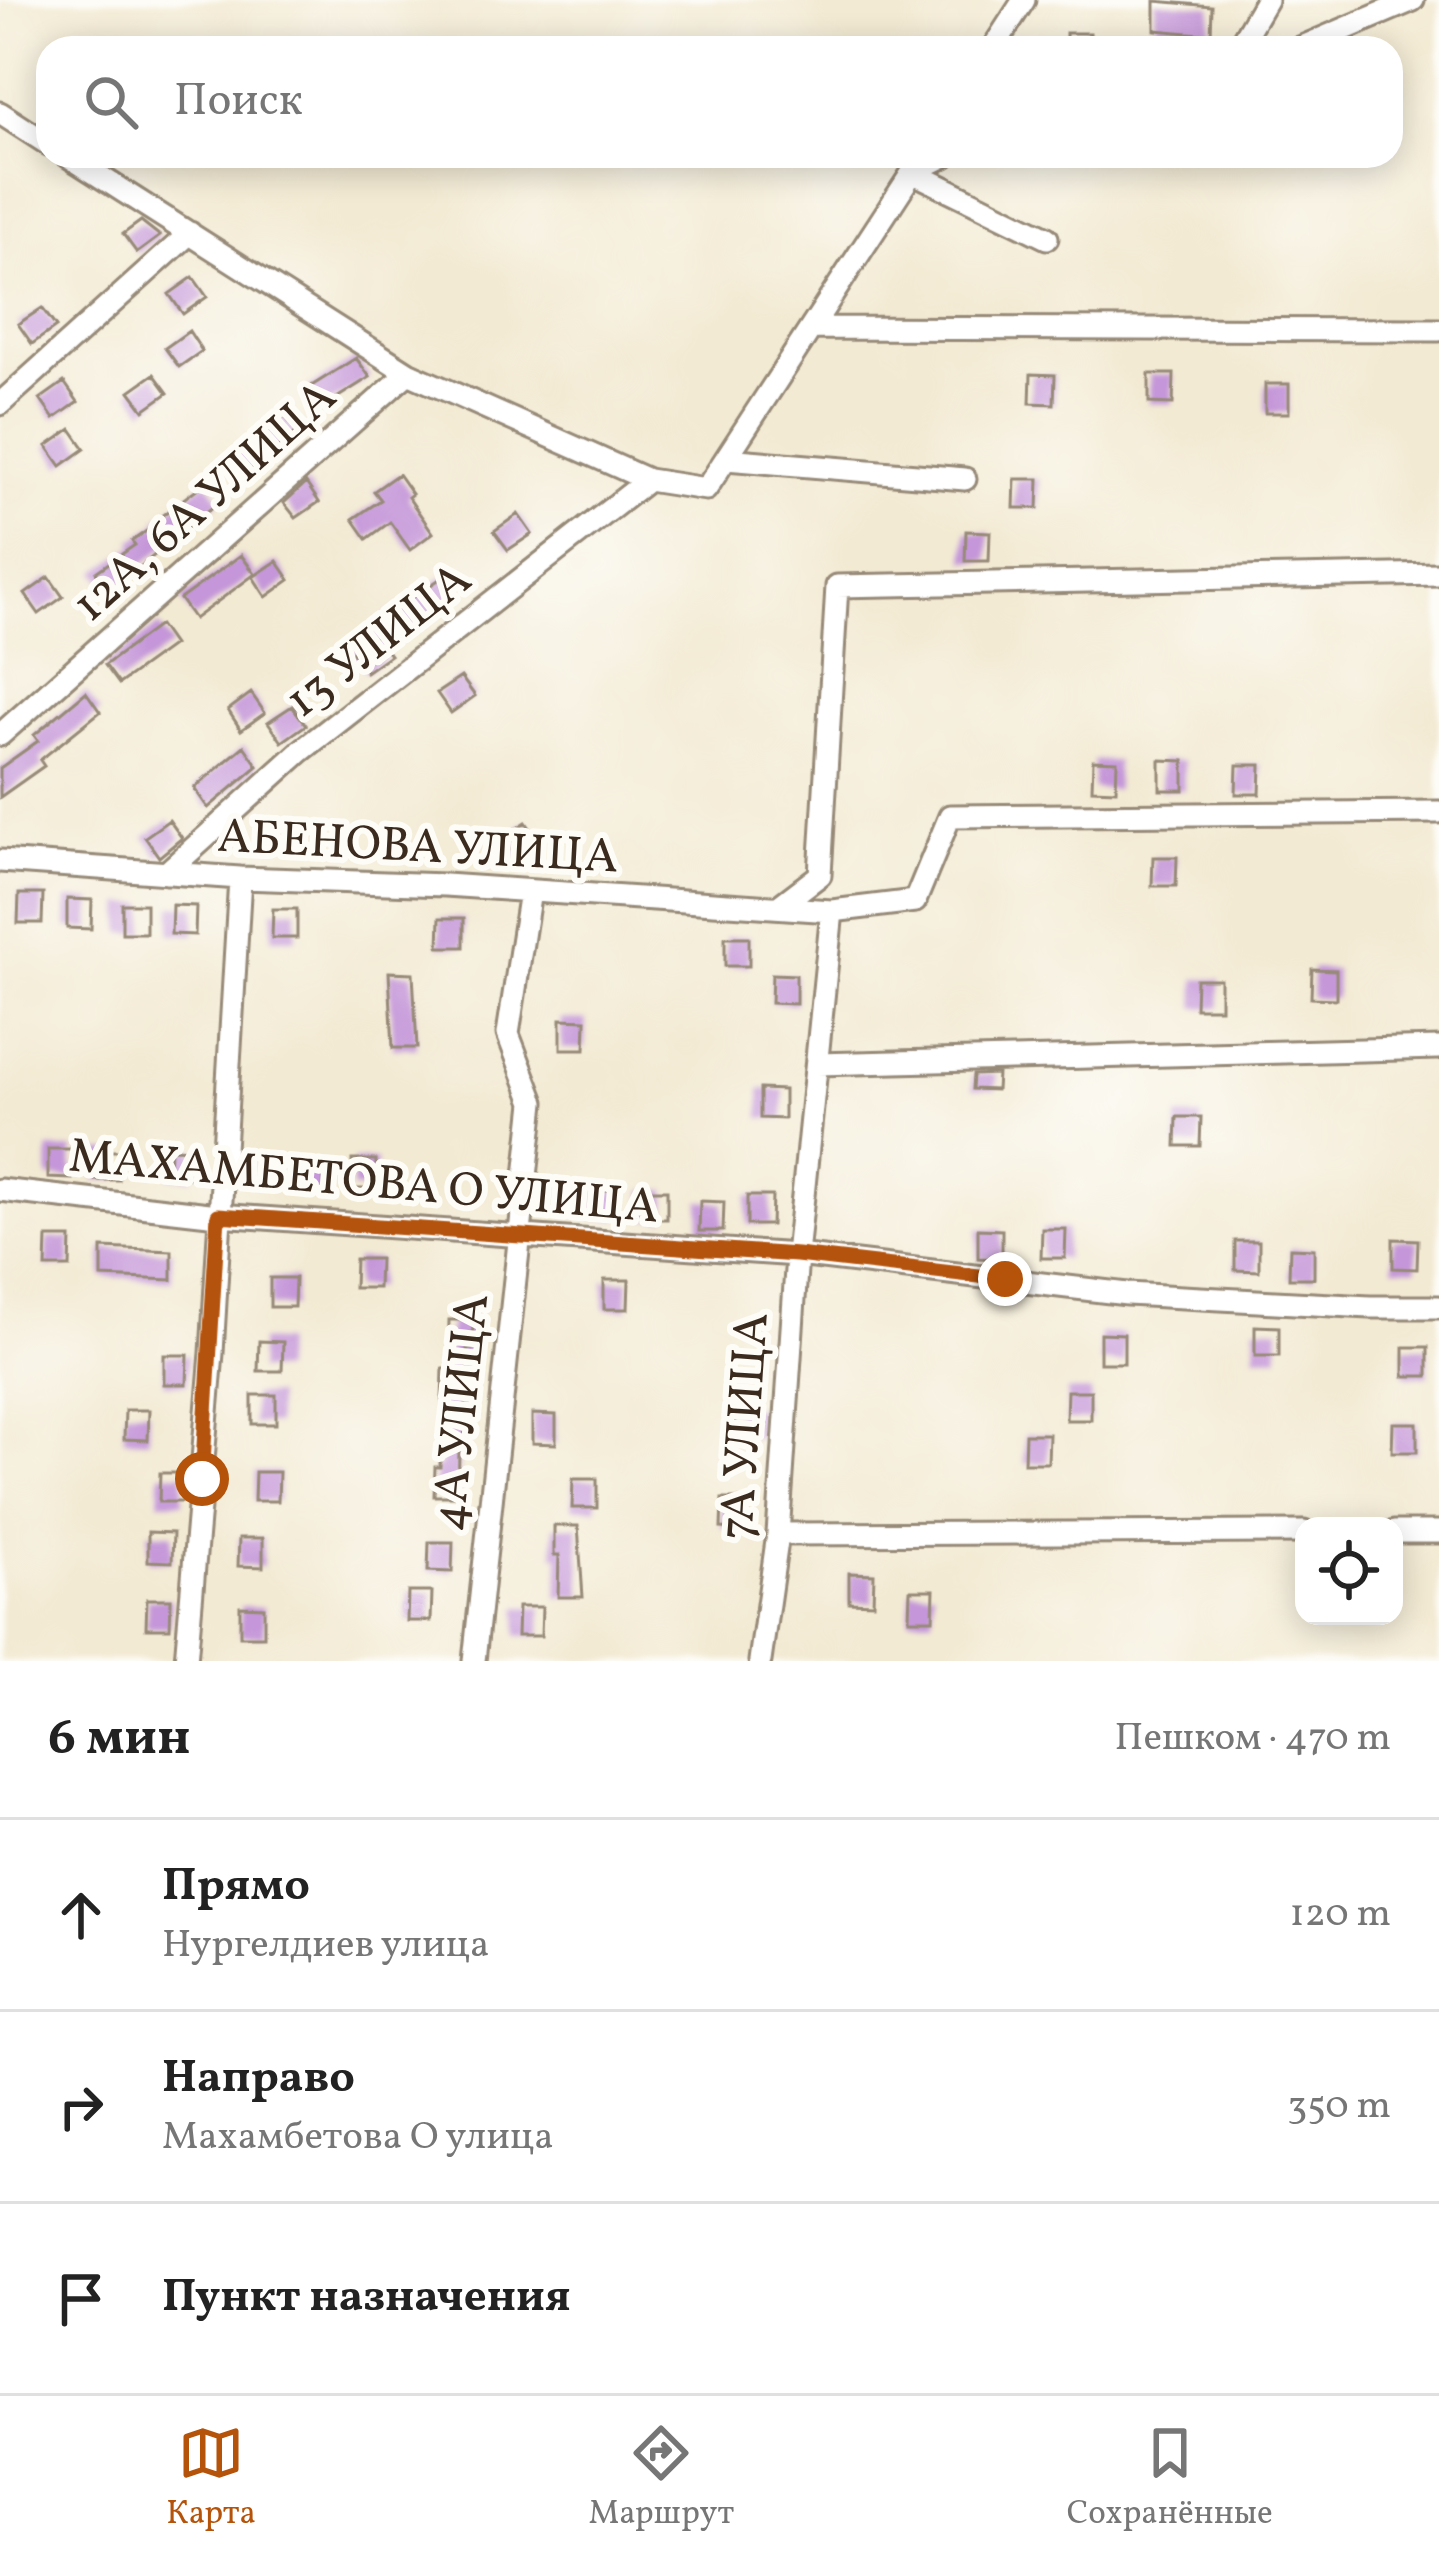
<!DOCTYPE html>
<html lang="ru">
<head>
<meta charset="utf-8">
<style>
	:root { --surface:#fff; --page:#f2f2f2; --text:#222; --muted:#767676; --line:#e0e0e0; --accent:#b45309 }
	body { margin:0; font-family:Vollkorn,serif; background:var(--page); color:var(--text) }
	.controls { position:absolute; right:36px; bottom:36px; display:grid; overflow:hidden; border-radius:24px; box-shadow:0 6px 30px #0003 }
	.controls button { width:108px; height:108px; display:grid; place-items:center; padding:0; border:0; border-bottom:3px solid var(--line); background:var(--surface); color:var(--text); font:60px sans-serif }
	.stop { position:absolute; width:36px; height:36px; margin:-27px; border:9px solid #b45309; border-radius:50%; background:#fff }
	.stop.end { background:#b45309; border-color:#fff; box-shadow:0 3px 12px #0008 }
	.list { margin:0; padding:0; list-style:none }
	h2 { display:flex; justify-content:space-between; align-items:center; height:156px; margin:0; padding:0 48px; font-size:51px }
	h2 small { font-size:39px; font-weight:400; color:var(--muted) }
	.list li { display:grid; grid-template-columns:78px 1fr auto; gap:36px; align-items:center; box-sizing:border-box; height:192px; padding:0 48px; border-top:3px solid var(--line) }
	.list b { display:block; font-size:45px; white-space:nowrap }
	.list p { margin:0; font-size:39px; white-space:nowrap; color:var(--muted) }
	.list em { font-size:39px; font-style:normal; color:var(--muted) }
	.icon { flex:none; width:66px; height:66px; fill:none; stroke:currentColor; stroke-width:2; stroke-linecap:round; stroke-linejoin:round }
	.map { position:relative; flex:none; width:1439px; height:1661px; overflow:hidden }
	.search { position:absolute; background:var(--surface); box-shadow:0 6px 30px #0003; left:36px; right:36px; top:36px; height:132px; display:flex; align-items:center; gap:30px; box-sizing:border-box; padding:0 42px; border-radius:36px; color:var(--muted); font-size:45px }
	.sheet { height:732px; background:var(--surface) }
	nav { display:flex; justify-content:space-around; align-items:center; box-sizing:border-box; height:168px; border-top:3px solid var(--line); background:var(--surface); font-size:33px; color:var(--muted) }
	nav a { display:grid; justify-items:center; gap:6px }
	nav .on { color:var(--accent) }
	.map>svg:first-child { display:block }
	.building { fill:#c596d9 }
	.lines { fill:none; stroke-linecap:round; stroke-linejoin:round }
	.minor-casing { stroke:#978a78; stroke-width:27 }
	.minor { stroke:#fff; stroke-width:21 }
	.route { stroke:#b45309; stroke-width:15 }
	.labels { text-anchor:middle; stroke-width:12; stroke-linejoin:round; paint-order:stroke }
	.street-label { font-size:48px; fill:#3b2a1e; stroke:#fdfcf7 }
</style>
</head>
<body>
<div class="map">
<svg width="1439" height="1661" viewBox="0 0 1439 1661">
	<rect width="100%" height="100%" fill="#fdfcf7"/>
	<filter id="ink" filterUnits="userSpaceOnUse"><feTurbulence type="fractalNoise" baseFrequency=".00833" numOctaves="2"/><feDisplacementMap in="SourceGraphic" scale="24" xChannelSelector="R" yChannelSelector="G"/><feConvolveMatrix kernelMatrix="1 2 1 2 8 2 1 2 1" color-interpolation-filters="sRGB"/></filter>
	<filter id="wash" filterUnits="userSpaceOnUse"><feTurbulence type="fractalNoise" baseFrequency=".004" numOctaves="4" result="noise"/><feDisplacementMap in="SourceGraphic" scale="48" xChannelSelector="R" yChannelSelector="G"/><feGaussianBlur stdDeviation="2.7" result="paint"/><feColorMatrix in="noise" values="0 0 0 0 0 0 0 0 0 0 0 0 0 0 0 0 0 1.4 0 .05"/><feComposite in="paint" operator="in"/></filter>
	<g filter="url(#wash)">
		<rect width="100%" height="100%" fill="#f3ead3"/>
		<g id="blocks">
			<path class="building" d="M1155 1 1212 6 1211 35 1155 30Z
				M1066 33H1090V48H1066Z
				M141 221 160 236 137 253 123 234Z
				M193 277 207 297 183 314 169 294Z
				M42 308 56 327 32 344 18 324Z
				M189 331 202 351 179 367 165 348Z
				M356 358 370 377 316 411 302 392Z
				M154 374 168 393 144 410 130 391Z
				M1031 374 1055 375 1054 404 1030 403Z
				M1149 374H1174L1173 404 1149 403Z
				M64 382 78 402 54 419 40 399Z
				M1265 384H1289V413H1265Z
				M283 413 297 432 244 476 230 456Z
				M71 429 85 449 61 466 47 446Z
				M398 474 412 494 408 497 433 533 410 550 390 522 367 539 353 519 381 500 374 491Z
				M1015 479H1039L1038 508H1014Z
				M207 481 221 500 110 592 96 572 135 545 132 541 158 523 156 520Z
				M306 483 319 502 296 518 284 503Z
				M518 514 532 534 508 550 494 531Z
				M966 531 990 532 989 561H965Z
				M241 555 255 574 194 619 180 599Z
				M277 561 290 580 266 597 253 577Z
				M444 576 457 596 384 647 390 655 366 672 352 652 390 626 384 617Z
				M49 577 63 597 39 614 25 594Z
				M159 625 173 645 119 684 105 665Z
				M461 677 475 696 451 713 437 693Z
				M86 692 100 712 40 760 44 766 0 797V768L38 741 34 735Z
				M251 693 265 713 241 730 228 710Z
				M292 706 306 725 282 742 268 722Z
				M244 746 258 766 208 808 194 788Z
				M1093 760 1117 761 1116 790 1092 789Z
				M1160 760 1184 761V790H1160Z
				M1237 765H1261L1260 794H1236Z
				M169 820 182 838 159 857 145 837Z
				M526 822 539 841 516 858 502 838Z
				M1153 857H1177L1176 886H1152Z
				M19 894H43L42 923H18Z
				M67 899 92 900 91 929 67 928Z
				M122 904H146V933H122Z
				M172 905 196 906 195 935 171 934Z
				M273 909H297V938H272Z
				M440 918H464V947H439Z
				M725 937H749V966H725Z
				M1312 969 1336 970V999L1311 998Z
				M389 972 413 973 417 1048H393Z
				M772 974 796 975V1004L771 1003Z
				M1196 979H1220V1008H1195Z
				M561 1019 586 1020 585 1049H561Z
				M997 1074 996 1090 972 1089 973 1075Z
				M760 1089 784 1090V1119L760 1118Z
				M1177 1117H1201L1200 1146H1176Z
				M170 1148 194 1149 193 1178 169 1177Z
				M48 1149H73L72 1179 48 1178Z
				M95 1151H120L119 1180H95Z
				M352 1160H376V1189H352Z
				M300 1164 324 1165V1194L300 1193Z
				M595 1190H619L618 1219H594Z
				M643 1190H667V1219H643Z
				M747 1196H772L771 1225H747Z
				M700 1201 724 1202 723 1231H699Z
				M978 1229 1002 1230V1259L978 1258Z
				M1042 1229H1066L1065 1258H1041Z
				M47 1238H71L70 1267H46Z
				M1393 1239 1418 1240 1417 1269 1393 1268Z
				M1235 1241H1259V1271L1235 1270Z
				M102 1248 172 1251V1280L102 1277Z
				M1290 1248 1314 1249V1278H1289Z
				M355 1259H379L378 1288H354Z
				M270 1278H295L294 1307H270Z
				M604 1280H629L628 1309H604Z
				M449 1320H473L472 1349H467L464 1450H459L458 1496H434L435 1467H440L443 1369H448Z
				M1255 1326 1279 1327V1356H1255Z
				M1100 1333 1124 1334V1363H1100Z
				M259 1341 283 1342 282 1371H258Z
				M1404 1347H1428V1376H1404Z
				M164 1355H188L187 1384H164Z
				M1067 1391H1091V1420H1066Z
				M252 1395H276V1424H252Z
				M735 1407 759 1408V1437H735Z
				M125 1410H149L148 1440 124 1439Z
				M532 1414 556 1415V1444L532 1443Z
				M1393 1423H1417V1452H1392Z
				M1025 1434H1049L1048 1463H1024Z
				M255 1472H279L278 1501H254Z
				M160 1473H184L183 1502H159Z
				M573 1479H597V1508H572Z
				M722 1499H746V1529L721 1528Z
				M554 1526H578L583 1597H558L559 1555H554Z
				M148 1532 173 1533 172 1562 148 1561Z
				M239 1538H263V1567L238 1566Z
				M429 1542H453L452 1572 428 1571Z
				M849 1573 874 1574 873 1603 849 1602Z
				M910 1590H934L933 1619H909Z
				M408 1592H432L431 1621H407Z
				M147 1599H171L170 1628H146Z
				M240 1606 264 1607V1636H240Z
				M518 1607H542L541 1636H517Z"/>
		</g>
	</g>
	<g filter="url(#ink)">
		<use href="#blocks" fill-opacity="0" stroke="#978a78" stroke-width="3"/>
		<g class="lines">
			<g class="minor-casing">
				<path id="minor" d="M993 48 1024 0
					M1238 48 1266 0
					M1300 48 1413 0
					M0 113 48 144
					M68 156 408 373 648 480 706 489 923 156
					M945 156 912 172 1047 238
					M811 328 1439 330
					M0 404 190 233
					M726 459 965 479
					M0 735 408 373
					M0 861 240 878 445 885 832 911 915 901 950 816 1439 812
					M166 873 301 751 648 480
					M778 907 820 875 837 586 1439 574
					M817 1064 1439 1048
					M0 1190 218 1215 797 1255 1127 1294 1370 1307H1439
					M1394 1532H1439
					M778 1534 1304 1532
					M186 1661 212 1353 240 878
					M474 1661 534 1102 508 1034 530 891
					M760 1661 778 1534 797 1255 832 911"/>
			</g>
			<use href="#minor" class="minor"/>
		</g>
	</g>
	<g class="lines" filter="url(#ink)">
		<path class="route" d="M202 1479 218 1215 797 1255 1005 1279"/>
	</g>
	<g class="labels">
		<g class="street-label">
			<text transform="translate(203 499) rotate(-42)" y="17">12А, 6А УЛИЦА</text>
			<text transform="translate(377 638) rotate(-38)" y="17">13 УЛИЦА</text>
			<text transform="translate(418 844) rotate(3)" y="17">АБЕНОВА УЛИЦА</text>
			<text transform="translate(364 1179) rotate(5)" y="17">МАХАМБЕТОВА О УЛИЦА</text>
			<text transform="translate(458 1412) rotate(-84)" y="17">4А УЛИЦА</text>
			<text transform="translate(742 1426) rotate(-86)" y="17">7А УЛИЦА</text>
		</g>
	</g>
</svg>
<div class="controls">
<button><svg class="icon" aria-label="locate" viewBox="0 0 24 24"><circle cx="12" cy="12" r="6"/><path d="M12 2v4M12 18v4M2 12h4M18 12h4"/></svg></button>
</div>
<div class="stop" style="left:202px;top:1479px"></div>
<div class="stop end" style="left:1005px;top:1279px"></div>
<div class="search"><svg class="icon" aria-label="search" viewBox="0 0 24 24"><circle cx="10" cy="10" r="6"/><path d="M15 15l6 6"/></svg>Поиск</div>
</div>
<section class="sheet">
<h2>6 мин<small>Пешком · 470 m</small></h2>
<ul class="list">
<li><svg class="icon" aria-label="ahead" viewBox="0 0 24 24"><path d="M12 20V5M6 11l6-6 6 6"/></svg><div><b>Прямо</b><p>Нургелдиев улица</p></div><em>120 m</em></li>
<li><svg class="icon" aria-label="right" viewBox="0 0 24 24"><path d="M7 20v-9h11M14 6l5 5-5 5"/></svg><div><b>Направо</b><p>Махамбетова О улица</p></div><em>350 m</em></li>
<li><svg class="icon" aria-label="arrive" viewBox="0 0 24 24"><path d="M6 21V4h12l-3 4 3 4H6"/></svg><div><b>Пункт назначения</b></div></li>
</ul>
</section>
<nav>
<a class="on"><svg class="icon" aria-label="map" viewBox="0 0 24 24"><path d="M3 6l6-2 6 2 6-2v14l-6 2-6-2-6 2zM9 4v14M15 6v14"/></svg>Карта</a>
<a><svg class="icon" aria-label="directions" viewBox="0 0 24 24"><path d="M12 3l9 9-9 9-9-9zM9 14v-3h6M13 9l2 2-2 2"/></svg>Маршрут</a>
<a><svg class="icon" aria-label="saved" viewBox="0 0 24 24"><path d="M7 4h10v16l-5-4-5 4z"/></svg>Сохранённые</a>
</nav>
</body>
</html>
